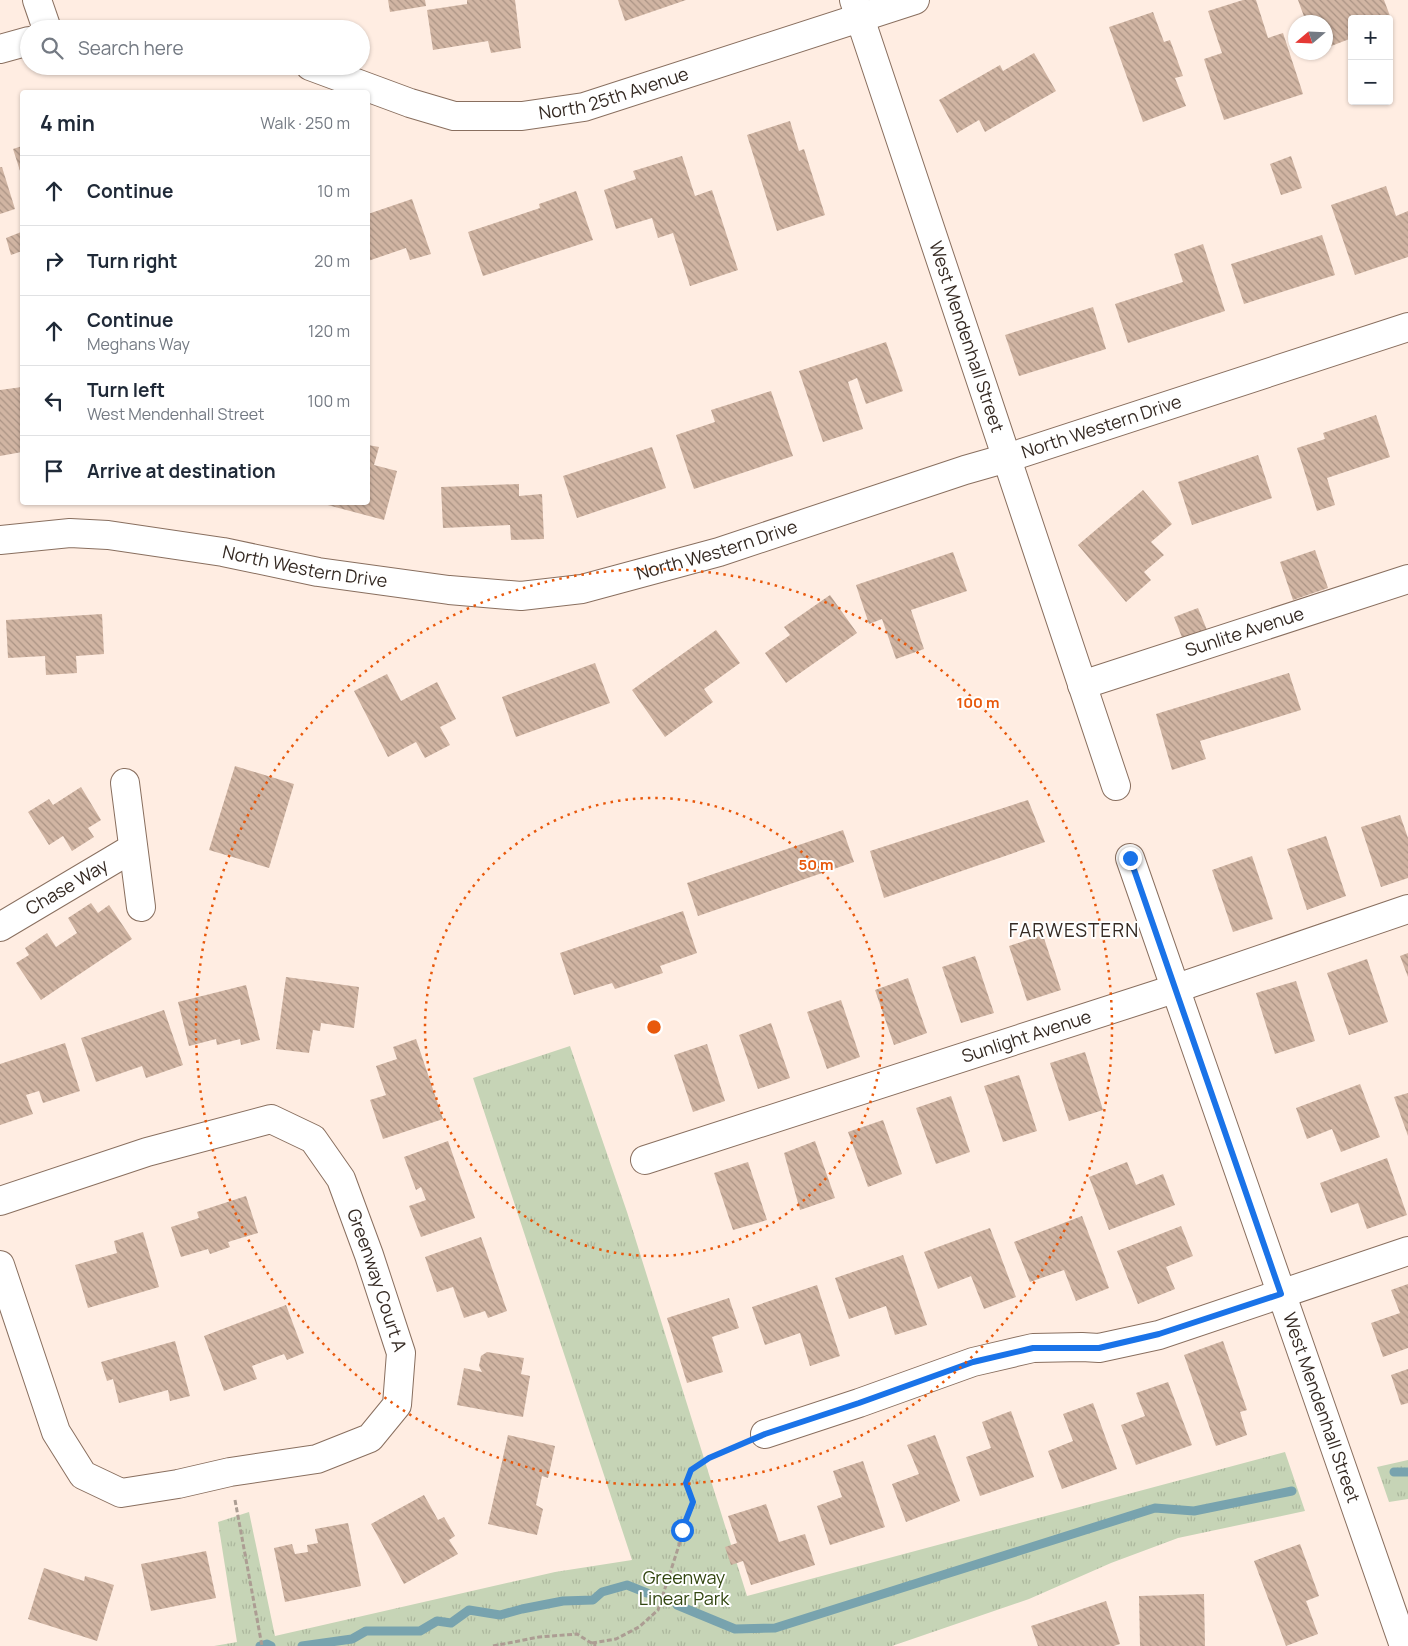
<!DOCTYPE html>
<html lang="en">
<head>
<meta charset="utf-8">
<style>
	:root { --surface:#fff; --page:#f2f2f3; --text:#1f2937; --muted:#747a83; --line:#e0e1e3 }
	body { margin:0; font-family:Manrope,sans-serif; background:var(--page); color:var(--text) }
	.controls { position:absolute; right:15px; top:15px; display:grid; overflow:hidden; border-radius:5px; box-shadow:0 1px 4px #0004 }
	.controls button { width:45px; height:45px; display:grid; place-items:center; padding:0; border:0; border-bottom:1px solid var(--line); background:var(--surface); color:var(--text); font:25px sans-serif }
	.compass { position:absolute; left:1288px; top:15px; width:45px; height:45px; border-radius:50%; background:var(--surface); box-shadow:0 1px 4px #0004; rotate:251deg }
	.stop { position:absolute; width:15px; height:15px; margin:-11px; border:4px solid #1a73e8; border-radius:50%; background:#fff }
	.stop.end { background:#1a73e8; border-color:#fff; box-shadow:0 1px 5px #0008 }
	.list { margin:0; padding:0; list-style:none }
	h2 { display:flex; justify-content:space-between; align-items:center; height:65px; margin:0; padding:0 20px; font-size:21px }
	h2 small { font-size:16px; font-weight:400; color:var(--muted) }
	.list li { display:grid; grid-template-columns:32px 1fr auto; gap:15px; align-items:center; box-sizing:border-box; height:70px; padding:0 20px; border-top:1px solid var(--line) }
	.list b { display:block; font-size:19px; white-space:nowrap }
	.list p { margin:0; font-size:16px; white-space:nowrap; color:var(--muted) }
	.list em { font-size:16px; font-style:normal; color:var(--muted) }
	.icon { flex:none; width:28px; height:28px; fill:none; stroke:currentColor; stroke-width:2; stroke-linecap:round; stroke-linejoin:round }
	.map { position:relative; flex:none; width:1408px; height:1646px; overflow:hidden }
	.search { position:absolute; background:var(--surface); box-shadow:0 1px 4px #0004; left:20px; top:20px; width:350px; height:55px; display:flex; align-items:center; gap:12px; box-sizing:border-box; padding:0 18px; border-radius:28px; color:var(--muted); font-size:19px }
	.panel { position:absolute; background:var(--surface); box-shadow:0 1px 4px #0004; left:20px; top:90px; width:350px; height:415px; border-radius:5px }
	.map>svg:first-child { display:block }
	.grass { fill:url(#grass-tufts) }
	.lines { fill:none; stroke-linecap:round; stroke-linejoin:round }
	.stream { stroke:#78a3ae; stroke-width:9 }
	.building { fill:url(#building-back-hatch) }
	.minor-casing { stroke:#896f5f; stroke-width:30 }
	.path { stroke:#ac9d93; stroke-width:3; stroke-dasharray:5 2.5; stroke-linecap:butt }
	.minor { stroke:#fff; stroke-width:28 }
	.route { stroke:#1a73e8; stroke-width:6 }
	.ring { fill:none; stroke:#e8590c; stroke-width:2.5; stroke-dasharray:2.5 5 }
	.labels { text-anchor:middle; stroke-width:4; stroke-linejoin:round; paint-order:stroke }
	.street-label { font-size:18px; fill:#352a23; stroke:#fff }
	.park-label { font-size:18px; fill:#324610; stroke:#fff }
	.neighbourhood-label { font-size:19px; letter-spacing:1px; fill:#352a23; stroke:#fff }
	.centre { fill:#e8590c; stroke:#fff; stroke-width:2.5 }
	.ring-label { font-size:15px; text-anchor:middle; font-weight:bold; fill:#e8590c; stroke:#fff; stroke-width:4; stroke-linejoin:round; paint-order:stroke }
</style>
</head>
<body>
<div class="map">
<svg width="1408" height="1646" viewBox="0 0 1408 1646">
	<defs>
		<pattern id="grass-tufts" width="24" height="20" patternUnits="userSpaceOnUse" patternTransform="scale(1.25)"><rect width="24" height="20" fill="#c6d4b6"/><path d="M3 7l-1-3M5 7V3M7 7l1-3M15 17l-1-3M17 17v-4M19 17l1-3" fill="none" stroke="#abb69c"/></pattern>
		<pattern id="building-back-hatch" width="6" height="6" patternUnits="userSpaceOnUse" patternTransform="scale(1.25)"><rect width="6" height="6" fill="#d1b5a3"/><path d="M-1 5l2 2M0 0l6 6M5-1l2 2" fill="none" stroke="#aa9384"/></pattern>
	</defs>
	<rect width="100%" height="100%" fill="#ffede2"/>
	<path class="grass" d="M570 1046 627 1212 747 1596 1285 1452 1305 1511 1178 1538 1111 1563 1029 1599 892 1646H214L237 1642 218 1522 249 1512 275 1636 555 1572 632 1560 473 1078Z
		M1408 1460V1499L1389 1502 1377 1467Z"/>
	<g class="lines">
		<path class="stream" d="M1394 1472H1408
			M677 1605 735 1629 775 1628 1155 1508 1194 1511 1292 1491
			M260 1646 267 1644 271 1646
			M302 1646 352 1639 366 1631H420L437 1621 451 1623 469 1610 500 1615 522 1609 563 1601 593 1600 602 1592 627 1585 647 1593"/>
	</g>
	<path class="building" d="M388 0H425L426 6 390 12Z
		M467 0H515L521 48 491 53 488 41 433 50 427 10 467 4Z
		M618 0H686L625 21Z
		M1243 0H1256L1268 38 1283 33 1303 94 1224 120 1204 59 1222 53 1208 11Z
		M1298 0H1384L1393 24 1389 25V19H1352V38L1326 48V22H1306Z
		M1153 12 1164 42 1170 40 1183 76 1175 78 1186 106 1143 122 1109 27Z
		M1034 53 1056 91 985 132 979 120 957 133 939 100 1000 65 1003 71Z
		M790 121 799 151 804 149 825 215 777 231 747 135Z
		M22 146V177L13 149Z
		M682 156 695 196 712 190 738 270 690 286 673 233 658 238 652 218 616 229 604 190 636 179 633 171Z
		M1291 156 1302 188 1281 195 1270 164Z
		M0 167H2L15 209 0 214Z
		M1386 186 1396 216 1408 211V257L1355 275 1331 205Z
		M576 191 593 240 483 276 468 232 540 208 539 204Z
		M412 199 431 254 410 260 406 248 368 261V214Z
		M21 232 22 251 11 255 6 238Z
		M1322 235 1335 275 1244 304 1231 264Z
		M1203 244 1225 311 1128 343 1115 304 1183 282 1174 254Z
		M1093 307 1106 349 1019 376 1005 335Z
		M886 342 903 391 866 404 857 378 848 382 863 429 823 442 799 371Z
		M22 387V452L0 456V390Z
		M771 391 793 456 694 489 676 435 715 422 711 410Z
		M1376 415 1390 457 1327 478 1335 505 1317 511 1297 448 1325 439 1323 433Z
		M368 445 379 447 374 465 397 471 384 520 320 503 368 502Z
		M652 447 666 488 577 518 563 476Z
		M1258 455 1272 498 1192 525 1178 482Z
		M519 484V496L542 494 544 539 511 540 510 525 443 528 441 487Z
		M1143 490 1172 524 1151 542 1164 555 1144 572 1151 580 1126 602 1078 545Z
		M1315 550 1328 588 1293 600 1280 562Z
		M953 552 967 591 911 610 924 649 896 659 882 619 869 624 856 585Z
		M830 595 857 633 786 683 765 653 790 635 784 627Z
		M1198 608 1207 630 1183 640 1174 617Z
		M102 614 104 654 76 656 77 673 46 675 45 656 8 658 6 620Z
		M716 630 740 663 704 689 713 702 665 737 632 690Z
		M595 663 610 703 516 737 502 697Z
		M1289 673 1301 710 1200 741 1206 759 1172 770 1156 714Z
		M387 674 401 701 437 682 456 719 440 727 450 745 425 758 416 742 388 757 354 691Z
		M235 766 294 784 269 868 209 850Z
		M81 787 101 820 88 828 94 837 72 851 63 836 49 845 28 812 49 799 53 805Z
		M1028 800 1045 842 884 898 870 851Z
		M1400 815 1408 838V878L1381 887 1361 827Z
		M843 830 854 862 698 916 687 883Z
		M1326 836 1346 896 1307 910 1287 849Z
		M1252 856 1273 919 1233 932 1212 870Z
		M91 903 98 913 109 905 132 939 41 1000 16 963 29 955 25 948 47 933 56 947 77 933 68 918Z
		M683 911 697 953 660 966 663 973 615 989 612 983 574 995 560 953Z
		M1043 935 1061 990 1027 1001 1009 946Z
		M1408 953V977L1400 956Z
		M975 956 994 1013 961 1023 942 967Z
		M1367 959 1388 1022 1349 1035 1327 973Z
		M286 977 359 987 354 1028 321 1023 320 1031 313 1030 309 1053 276 1049Z
		M908 978 927 1033 894 1045 875 990Z
		M1296 981 1315 1041 1275 1054 1256 993Z
		M246 985 260 1040 241 1045 240 1039 217 1045 216 1039 189 1046 178 1002Z
		M841 1000 860 1057 827 1069 807 1012Z
		M164 1010 183 1065 146 1078 142 1066 96 1082 81 1038Z
		M771 1023 790 1078 758 1089 739 1035Z
		M416 1039 443 1119 383 1139 370 1100 386 1095 376 1066 397 1059 393 1047Z
		M65 1043 80 1091 43 1103 39 1091 26 1095 33 1114 0 1125V1064Z
		M707 1044 725 1101 693 1112 674 1055Z
		M1085 1052 1103 1110 1069 1121 1050 1063Z
		M1019 1075 1037 1131 1003 1142 984 1086Z
		M1360 1084 1380 1137 1341 1152 1332 1129 1307 1139 1296 1108Z
		M1408 1093V1136L1394 1097Z
		M951 1096 970 1152 936 1164 916 1108Z
		M883 1120 902 1174 868 1187 848 1132Z
		M448 1141 475 1218 421 1237 409 1206 426 1200 421 1187 416 1190 404 1157Z
		M815 1141 835 1198 800 1210 784 1153Z
		M1387 1158 1407 1215 1367 1229 1358 1203 1331 1213 1320 1183Z
		M748 1162 767 1220 733 1230 714 1173Z
		M1127 1162 1136 1185 1163 1174 1175 1205 1109 1230 1089 1177Z
		M246 1196 258 1233 228 1242 230 1247 210 1254 208 1249 181 1257 171 1227 199 1218 197 1212Z
		M1082 1216 1109 1288 1076 1301 1064 1270 1030 1282 1014 1242Z
		M1181 1226 1193 1256 1166 1267 1175 1289 1138 1304 1117 1251Z
		M990 1228 1016 1297 984 1309 971 1276 938 1289 924 1252Z
		M143 1232 159 1287 88 1308 75 1265 117 1253 114 1241Z
		M481 1237 507 1311 488 1318 485 1311 464 1318 453 1287 437 1292 425 1257Z
		M903 1255 927 1325 895 1335 886 1306 849 1319 835 1278Z
		M1408 1284V1348L1383 1357 1371 1323 1400 1313 1391 1290Z
		M817 1285 840 1356 810 1366 800 1333 765 1345 752 1307Z
		M729 1298 739 1328 712 1337 723 1372 687 1383 667 1318Z
		M286 1305 304 1353 287 1360 284 1354 252 1366 257 1379 224 1391 204 1336Z
		M175 1341 190 1396 170 1401 168 1390 119 1403 113 1379 107 1381 101 1362Z
		M1223 1341 1247 1410 1240 1412 1247 1435 1216 1446 1184 1355Z
		M487 1352 524 1358 521 1374 530 1376 523 1417 457 1405 464 1368 482 1372 479 1366 481 1356Z
		M1408 1369V1403L1401 1405 1391 1375Z
		M1168 1382 1192 1445 1136 1465 1121 1425 1145 1416 1136 1393Z
		M1093 1403 1117 1469 1062 1489 1048 1451 1073 1441 1063 1414Z
		M1011 1411 1034 1477 980 1496 966 1457 991 1448 982 1422Z
		M508 1435 555 1446 548 1478 542 1476 536 1505 543 1509 537 1535 488 1524Z
		M935 1435 960 1501 906 1522 892 1484 919 1474 907 1445Z
		M863 1461 885 1527 830 1545 817 1506 842 1497 833 1471Z
		M424 1495 438 1520 444 1517 455 1536 449 1540 458 1554 404 1584 371 1524Z
		M766 1504 779 1542 805 1534 815 1565 751 1585 743 1561 731 1565 725 1547 737 1543 728 1516Z
		M348 1523 361 1586 285 1602 274 1548 292 1544 295 1554 308 1552 307 1545 318 1543 315 1529Z
		M1300 1544 1319 1596 1306 1601 1318 1634 1286 1646 1254 1561Z
		M206 1551 216 1598 151 1611 141 1564Z
		M44 1568 84 1581 85 1576 114 1585 97 1641 28 1619Z
		M1204 1594 1205 1646H1140L1139 1596Z
		M1106 1601 1120 1644 1114 1646H1038L1031 1626Z"/>
	<g class="lines">
		<g class="minor-casing">
			<g id="minor">
				<path d="M37 0 47 29"/>
				<path id="s1" d="M854 0 1116 786"/>
				<path d="M0 49 29 41"/>
				<path id="s2" d="M310 66 410 103 454 116H522L584 107 915 0"/>
				<path id="s3" d="M0 540 70 533 108 535 223 552 318 572 449 590 521 596 582 589 719 552 965 470 1007 458 1408 327"/>
				<path id="s4" d="M1082 685 1408 579"/>
				<path d="M125 783 141 907"/>
				<path id="s5" d="M1130 858 1404 1646"/>
				<path id="s6" d="M0 927 133 848"/>
				<path id="s7" d="M645 1160 1174 989 1408 909"/>
				<path id="s8" d="M0 1201 147 1152 271 1119 313 1139 341 1179 369 1255 401 1353 397 1405 370 1438 317 1459 230 1472 178 1484 121 1493 83 1475 56 1432 0 1265"/>
				<path d="M765 1434 859 1403 973 1362 1033 1348 1082 1347 1099 1348 1159 1335 1408 1251"/>
			</g>
		</g>
		<path class="path" d="M235 1500 262 1646
			M592 1643 616 1639 639 1627 658 1610 693 1502 686 1483 691 1470 709 1458 738 1445
			M493 1646 539 1637 577 1634 596 1646"/>
		<use href="#minor" class="minor"/>
	</g>
	<g class="lines">
		<path class="route" d="M682 1530 693 1502 686 1483 691 1470 709 1458 765 1434 859 1403 973 1362 1033 1348H1099L1159 1334 1281 1294 1130 858"/>
	</g>
	<g class="ring">
		<circle cx="654" cy="1027" r="229"/>
		<circle cx="654" cy="1027" r="458"/>
	</g>
	<g class="labels">
		<g class="street-label">
			<text dy="6" stroke="none"><textPath href="#s2" startOffset="315">North 25th Avenue</textPath></text>
			<text dy="6" stroke="none"><textPath href="#s1" startOffset="355">West Mendenhall Street</textPath></text>
			<text dy="6" stroke="none"><textPath href="#s3" startOffset="1132">North Western Drive</textPath></text>
			<text dy="6" stroke="none"><textPath href="#s3" startOffset="728">North Western Drive</textPath></text>
			<text dy="6" stroke="none"><textPath href="#s3" startOffset="308">North Western Drive</textPath></text>
			<text dy="6" stroke="none"><textPath href="#s4" startOffset="171">Sunlite Avenue</textPath></text>
			<text dy="6" stroke="none"><textPath href="#s6" startOffset="78">Chase Way</textPath></text>
			<text dy="6" stroke="none"><textPath href="#s7" startOffset="401">Sunlight Avenue</textPath></text>
			<text dy="6" stroke="none"><textPath href="#s8" startOffset="486">Greenway Court A</textPath></text>
			<text dy="6" stroke="none"><textPath href="#s5" startOffset="582">West Mendenhall Street</textPath></text>
		</g>
		<g class="park-label">
			<text x="684" y="1584">Greenway<tspan x="684" dy="21">Linear Park</tspan></text>
		</g>
		<g class="neighbourhood-label">
			<text x="1074" y="937">FARWESTERN</text>
		</g>
	</g>
	<circle cx="654" cy="1027" r="8" class="centre"/>
	<g class="ring-label">
		<text x="978" y="708">100 m</text>
		<text x="816" y="870">50 m</text>
	</g>
</svg>
<div class="controls">
<button>+</button>
<button>−</button>
</div>
<svg class="compass" viewBox="-18 -18 36 36"><path d="M0-13l5 13h-10z" fill="#e53935"/><path d="M0 13l5-13h-10z" fill="#747a83"/></svg>
<div class="stop" style="left:682px;top:1530px"></div>
<div class="stop end" style="left:1130px;top:858px"></div>
<div class="search"><svg class="icon" aria-label="search" viewBox="0 0 24 24"><circle cx="10" cy="10" r="6"/><path d="M15 15l6 6"/></svg>Search here</div>
<section class="panel">
<h2>4 min<small>Walk · 250 m</small></h2>
<ul class="list">
<li><svg class="icon" aria-label="ahead" viewBox="0 0 24 24"><path d="M12 20V5M6 11l6-6 6 6"/></svg><div><b>Continue</b></div><em>10 m</em></li>
<li><svg class="icon" aria-label="right" viewBox="0 0 24 24"><path d="M7 20v-9h11M14 6l5 5-5 5"/></svg><div><b>Turn right</b></div><em>20 m</em></li>
<li><svg class="icon" aria-label="ahead" viewBox="0 0 24 24"><path d="M12 20V5M6 11l6-6 6 6"/></svg><div><b>Continue</b><p>Meghans Way</p></div><em>120 m</em></li>
<li><svg class="icon" aria-label="left" viewBox="0 0 24 24"><path d="M17 20v-9H6M10 6l-5 5 5 5"/></svg><div><b>Turn left</b><p>West Mendenhall Street</p></div><em>100 m</em></li>
<li><svg class="icon" aria-label="arrive" viewBox="0 0 24 24"><path d="M6 21V4h12l-3 4 3 4H6"/></svg><div><b>Arrive at destination</b></div></li>
</ul>
</section>
</div>
</body>
</html>
